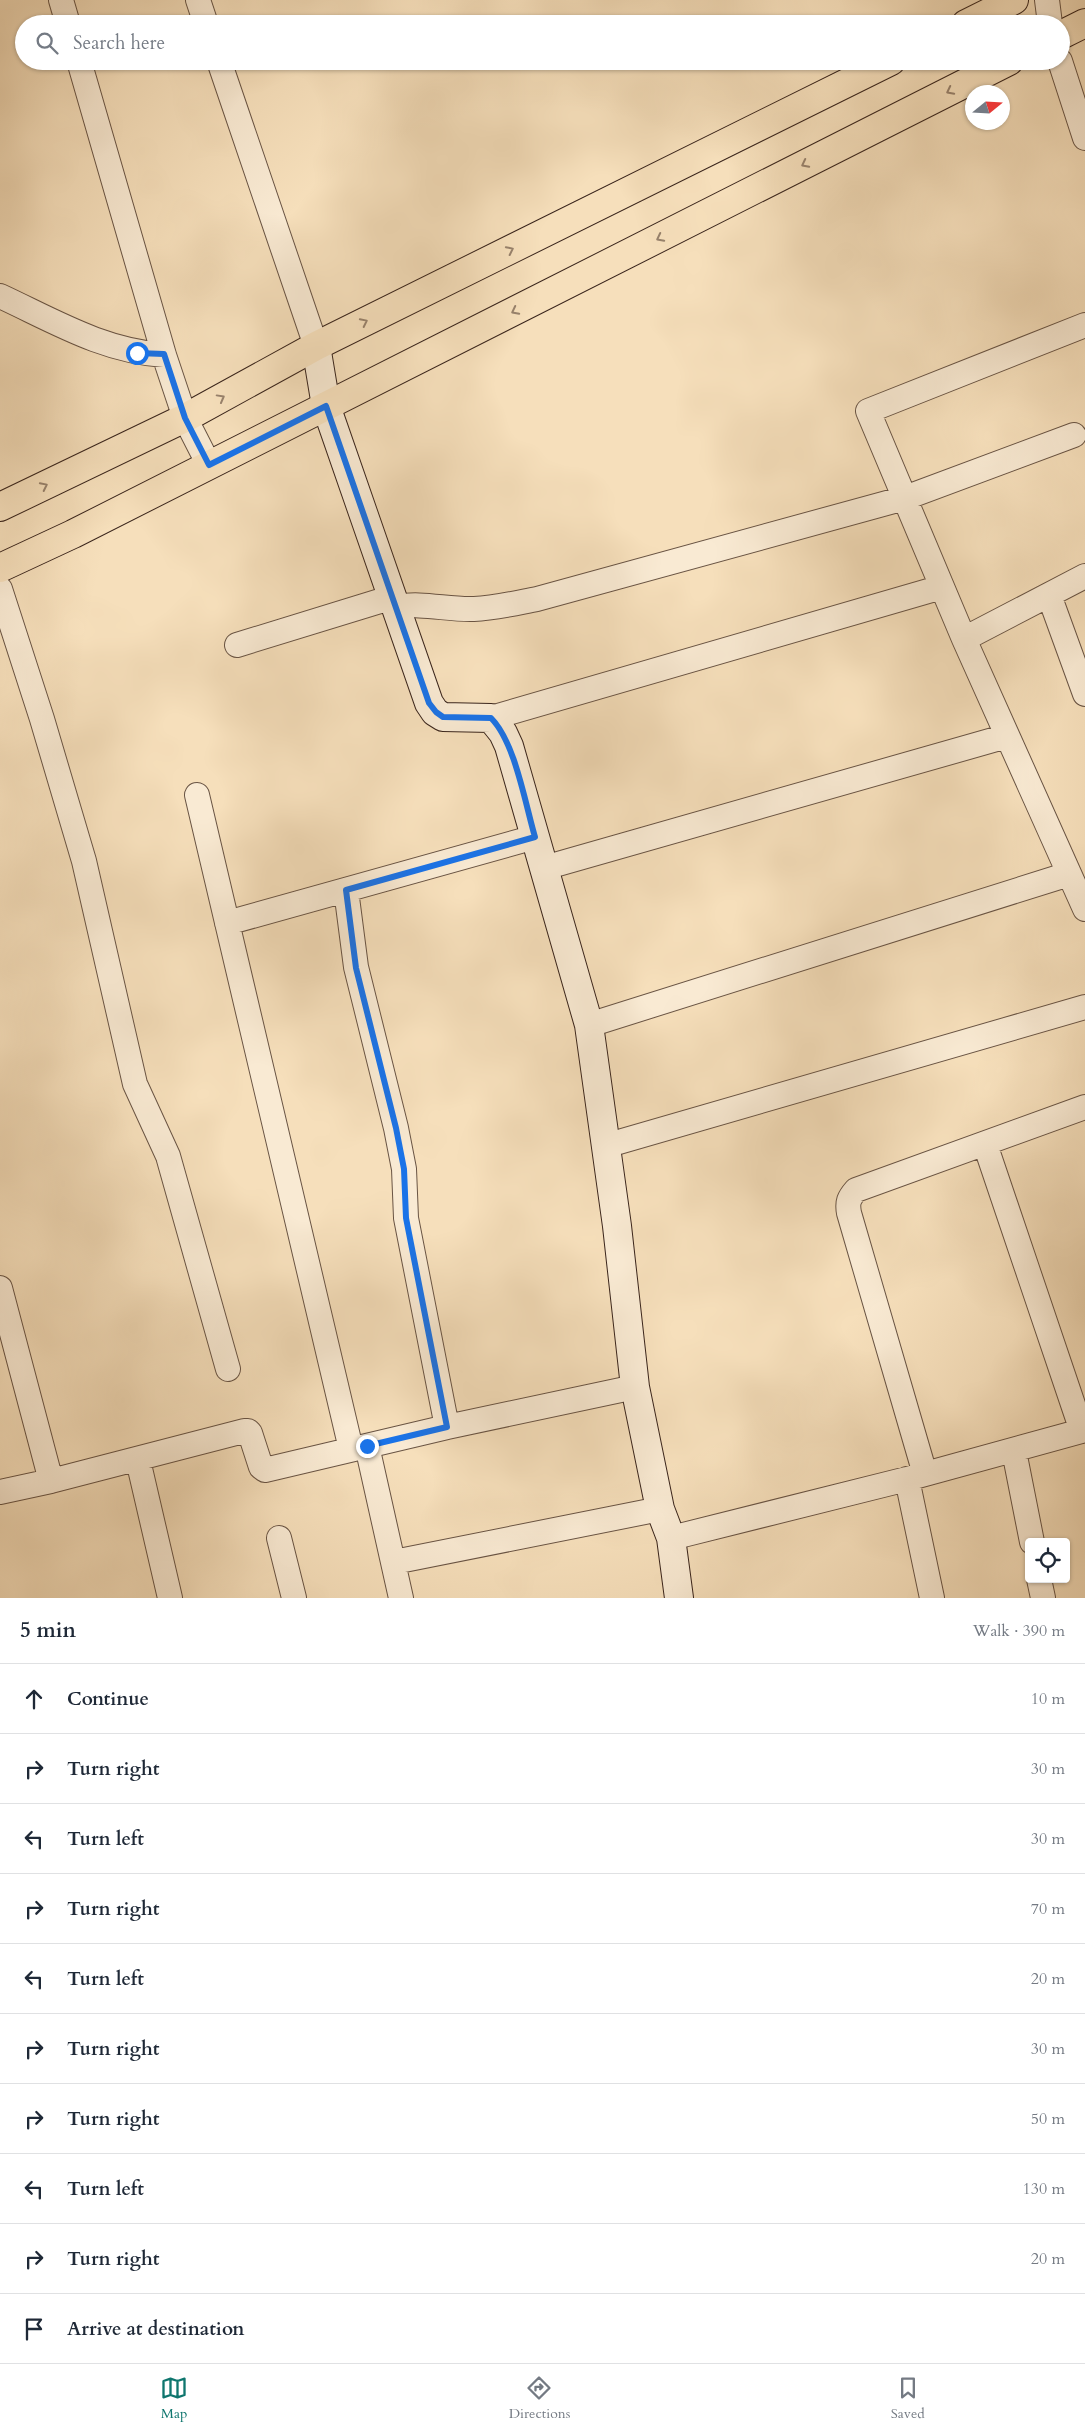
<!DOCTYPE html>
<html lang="en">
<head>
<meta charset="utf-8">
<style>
	:root { --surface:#fff; --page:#f6f6f7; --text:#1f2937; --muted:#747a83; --line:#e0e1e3; --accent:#0f766e }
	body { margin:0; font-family:Cardo,serif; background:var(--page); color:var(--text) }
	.controls { position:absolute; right:15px; bottom:15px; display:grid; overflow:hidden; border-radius:5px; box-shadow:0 1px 4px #0004 }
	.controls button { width:45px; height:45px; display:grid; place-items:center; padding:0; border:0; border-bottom:1px solid var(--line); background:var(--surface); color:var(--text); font:25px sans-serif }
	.compass { position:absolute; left:965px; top:85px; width:45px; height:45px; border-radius:50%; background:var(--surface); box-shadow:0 1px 4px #0004; rotate:72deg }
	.stop { position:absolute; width:15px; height:15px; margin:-11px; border:4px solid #1a73e8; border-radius:50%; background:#fff }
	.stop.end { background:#1a73e8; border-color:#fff; box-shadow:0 1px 5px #0008 }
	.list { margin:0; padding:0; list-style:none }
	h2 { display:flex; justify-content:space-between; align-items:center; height:65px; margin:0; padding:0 20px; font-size:21px }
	h2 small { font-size:16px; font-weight:400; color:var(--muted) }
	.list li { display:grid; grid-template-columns:32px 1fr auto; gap:15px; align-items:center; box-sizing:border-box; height:70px; padding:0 20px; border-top:1px solid var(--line) }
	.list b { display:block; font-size:19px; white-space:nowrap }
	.list em { font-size:16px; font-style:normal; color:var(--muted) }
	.icon { flex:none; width:28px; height:28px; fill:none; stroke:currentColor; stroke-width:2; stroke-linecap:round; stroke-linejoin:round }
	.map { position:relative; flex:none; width:1085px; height:1598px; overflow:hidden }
	.search { position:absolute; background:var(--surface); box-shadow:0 1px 4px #0004; left:15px; right:15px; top:15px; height:55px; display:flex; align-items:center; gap:12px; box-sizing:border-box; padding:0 18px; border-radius:28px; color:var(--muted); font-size:19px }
	.sheet { height:765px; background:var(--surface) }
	nav { display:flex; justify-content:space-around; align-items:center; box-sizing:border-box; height:70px; border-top:1px solid var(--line); background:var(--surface); font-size:14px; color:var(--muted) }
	nav a { display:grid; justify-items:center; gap:2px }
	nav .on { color:var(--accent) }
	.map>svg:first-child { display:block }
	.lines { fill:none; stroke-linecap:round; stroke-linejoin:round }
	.street-casing { stroke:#695444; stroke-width:26 }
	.secondary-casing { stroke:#3a251c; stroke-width:30 }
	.primary-casing { stroke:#3a251c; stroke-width:30 }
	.street { stroke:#f9ead3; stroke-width:24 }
	.secondary { stroke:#f9ead3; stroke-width:28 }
	.primary { stroke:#f6dfbb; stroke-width:28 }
	.oneway { stroke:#98826c }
	.route { stroke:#1a73e8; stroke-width:6 }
</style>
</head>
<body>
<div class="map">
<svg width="1085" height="1598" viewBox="0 0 1085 1598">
	<rect width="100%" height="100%" fill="#f6dfbb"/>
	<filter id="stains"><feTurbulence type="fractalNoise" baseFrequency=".004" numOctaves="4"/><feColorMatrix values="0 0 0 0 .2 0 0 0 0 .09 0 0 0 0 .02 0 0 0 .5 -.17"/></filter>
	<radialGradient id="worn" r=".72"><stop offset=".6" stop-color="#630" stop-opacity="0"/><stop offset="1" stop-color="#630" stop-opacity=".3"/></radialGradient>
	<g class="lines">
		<g class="street-casing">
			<path id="street" d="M61 0 68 24
				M198 0 206 24
				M1047 0 1050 24
				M79 61 164 355 185 418 209 465
				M219 61 316 346
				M1060 61 1085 138
				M0 296C54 321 103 351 164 355
				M1085 325 868 411 964 639 1085 909
				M0 589 42 719 84 861 135 1084 168 1156 228 1369
				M1049 595 1085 694
				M396 607C423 602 447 610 474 609 495 608 516 603 537 599L905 498 1074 435
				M964 639 1085 576
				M237 645 393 597
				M491 718 942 587
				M197 795 351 1449
				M544 868 1007 736
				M227 923 535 837
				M589 1025 1069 874
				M985 1144 1082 1431
				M605 1146 1085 1007
				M0 1288 51 1481 244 1431H248L250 1433 261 1467 265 1470 447 1427 406 1218 404 1169 396 1128 356 967 346 890
				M447 1427 635 1387
				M367 1446 401 1598
				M1014 1451 1032 1542
				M138 1460 170 1598
				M925 1474 849 1213C847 1202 849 1198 856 1190L1085 1107
				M907 1479 932 1598
				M0 1492 51 1481
				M279 1538 294 1598
				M671 1538 907 1479 1085 1430
				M394 1562 660 1509
				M1039 1579 1043 1598"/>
		</g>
		<g class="secondary-casing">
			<path id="secondary" d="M316 346 326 406 429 703 435 712 443 717 491 718 503 733 509 746 589 1025 617 1226 635 1387 660 1509 671 1538 679 1598"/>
		</g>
		<g class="primary-casing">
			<path id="primary" d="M966 24 1014 0
				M1061 35 1085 23
				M0 507 185 418 316 346 891 61
				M0 568 73 534 1009 61"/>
		</g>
		<use href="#street" class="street"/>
		<use href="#secondary" class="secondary"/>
		<use href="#primary" class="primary"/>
	</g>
	<defs><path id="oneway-chevron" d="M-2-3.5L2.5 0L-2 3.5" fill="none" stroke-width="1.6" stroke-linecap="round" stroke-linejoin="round" transform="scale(1.25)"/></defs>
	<g class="oneway">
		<use href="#oneway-chevron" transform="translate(950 91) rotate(153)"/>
		<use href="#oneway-chevron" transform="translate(805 164) rotate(153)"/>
		<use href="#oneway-chevron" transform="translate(660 238) rotate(153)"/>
		<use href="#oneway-chevron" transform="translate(510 250) rotate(-26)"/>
		<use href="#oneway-chevron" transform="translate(515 311) rotate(153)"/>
		<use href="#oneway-chevron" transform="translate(364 322) rotate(-26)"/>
		<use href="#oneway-chevron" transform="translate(221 398) rotate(-29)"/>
		<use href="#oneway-chevron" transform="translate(44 486) rotate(-26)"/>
	</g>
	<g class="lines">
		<path class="route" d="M137 353 164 354 185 418 209 465 326 406 429 703 436 712 443 717 491 718C515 742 525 803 535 837L346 890 356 968 396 1128 404 1169 406 1218 447 1427 367 1446"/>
	</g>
	<rect width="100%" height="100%" filter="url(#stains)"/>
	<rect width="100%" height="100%" fill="url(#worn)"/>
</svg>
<div class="controls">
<button><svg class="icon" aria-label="locate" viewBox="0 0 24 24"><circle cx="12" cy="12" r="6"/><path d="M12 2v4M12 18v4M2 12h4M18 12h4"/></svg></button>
</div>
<svg class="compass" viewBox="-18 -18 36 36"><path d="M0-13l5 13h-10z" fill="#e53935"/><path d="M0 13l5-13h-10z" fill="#747a83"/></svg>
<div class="stop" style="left:137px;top:353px"></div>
<div class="stop end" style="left:367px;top:1446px"></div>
<div class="search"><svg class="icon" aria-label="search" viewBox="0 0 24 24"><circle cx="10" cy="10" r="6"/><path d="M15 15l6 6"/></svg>Search here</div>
</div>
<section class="sheet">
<h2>5 min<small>Walk · 390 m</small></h2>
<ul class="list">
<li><svg class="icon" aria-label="ahead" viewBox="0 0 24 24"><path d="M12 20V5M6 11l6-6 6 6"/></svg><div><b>Continue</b></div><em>10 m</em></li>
<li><svg class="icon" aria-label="right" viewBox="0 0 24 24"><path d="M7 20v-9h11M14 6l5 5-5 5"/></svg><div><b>Turn right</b></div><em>30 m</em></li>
<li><svg class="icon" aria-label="left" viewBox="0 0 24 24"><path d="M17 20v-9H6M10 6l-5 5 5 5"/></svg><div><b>Turn left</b></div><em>30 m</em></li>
<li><svg class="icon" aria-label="right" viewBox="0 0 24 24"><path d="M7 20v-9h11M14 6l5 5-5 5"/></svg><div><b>Turn right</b></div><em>70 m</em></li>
<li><svg class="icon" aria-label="left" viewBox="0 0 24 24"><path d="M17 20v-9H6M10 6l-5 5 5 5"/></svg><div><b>Turn left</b></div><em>20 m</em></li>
<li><svg class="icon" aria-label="right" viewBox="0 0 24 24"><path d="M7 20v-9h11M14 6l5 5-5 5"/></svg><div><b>Turn right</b></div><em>30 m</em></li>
<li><svg class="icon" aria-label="right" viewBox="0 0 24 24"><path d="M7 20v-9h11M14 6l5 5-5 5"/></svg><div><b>Turn right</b></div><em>50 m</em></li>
<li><svg class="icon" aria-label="left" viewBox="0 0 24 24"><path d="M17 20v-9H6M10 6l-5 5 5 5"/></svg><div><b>Turn left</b></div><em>130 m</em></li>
<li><svg class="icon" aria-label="right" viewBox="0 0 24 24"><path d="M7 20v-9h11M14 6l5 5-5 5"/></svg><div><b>Turn right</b></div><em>20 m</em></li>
<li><svg class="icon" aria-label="arrive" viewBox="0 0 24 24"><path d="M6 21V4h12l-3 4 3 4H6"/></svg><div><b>Arrive at destination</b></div></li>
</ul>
</section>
<nav>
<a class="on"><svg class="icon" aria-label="map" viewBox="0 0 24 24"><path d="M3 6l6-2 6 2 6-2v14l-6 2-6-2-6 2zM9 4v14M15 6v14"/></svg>Map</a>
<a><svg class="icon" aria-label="directions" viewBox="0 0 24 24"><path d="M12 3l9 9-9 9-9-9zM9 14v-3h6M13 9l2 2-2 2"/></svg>Directions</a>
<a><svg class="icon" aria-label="saved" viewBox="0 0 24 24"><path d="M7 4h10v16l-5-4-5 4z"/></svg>Saved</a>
</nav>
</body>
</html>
